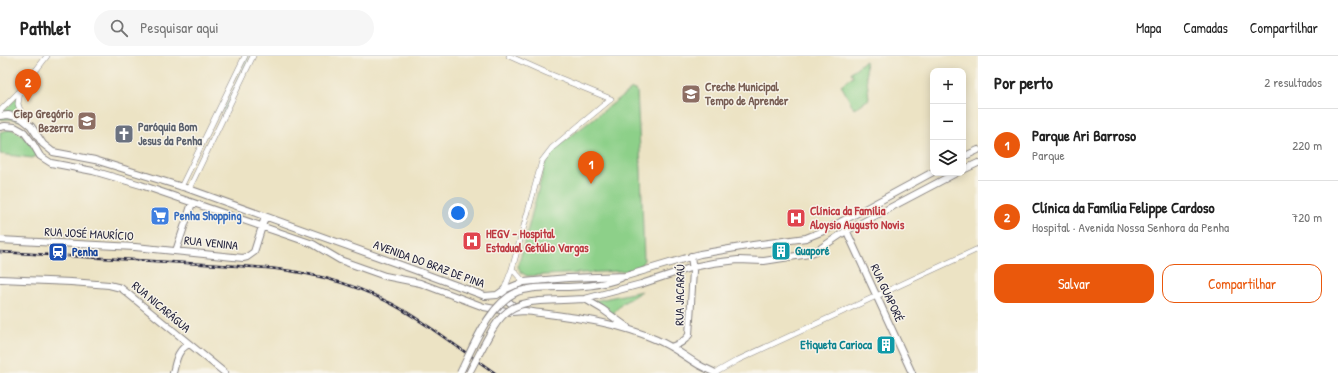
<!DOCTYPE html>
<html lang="pt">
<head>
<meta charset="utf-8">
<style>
	:root { --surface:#fff; --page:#f6f6f6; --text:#222; --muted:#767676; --line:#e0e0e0; --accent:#ea580c }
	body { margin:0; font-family:"Patrick Hand",sans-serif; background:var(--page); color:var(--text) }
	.controls { position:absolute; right:12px; top:12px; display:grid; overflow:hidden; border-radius:8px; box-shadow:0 2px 10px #0003 }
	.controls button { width:36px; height:36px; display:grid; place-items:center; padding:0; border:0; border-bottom:1px solid var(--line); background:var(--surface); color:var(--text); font:20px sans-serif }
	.you { position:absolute; left:458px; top:157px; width:14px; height:14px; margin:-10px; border:3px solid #fff; border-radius:50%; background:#1a73e8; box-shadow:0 0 0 6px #1a73e833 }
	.badge { display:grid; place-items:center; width:26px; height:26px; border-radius:50%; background:var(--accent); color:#fff; font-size:13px; font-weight:700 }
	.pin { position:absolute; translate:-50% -33px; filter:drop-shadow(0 1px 2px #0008) }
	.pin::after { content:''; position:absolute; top:21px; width:14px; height:12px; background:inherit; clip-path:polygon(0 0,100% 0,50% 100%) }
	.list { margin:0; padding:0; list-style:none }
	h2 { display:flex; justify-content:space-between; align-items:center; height:52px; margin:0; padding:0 16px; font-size:17px }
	h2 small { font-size:13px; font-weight:400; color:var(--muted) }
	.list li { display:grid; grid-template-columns:26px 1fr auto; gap:12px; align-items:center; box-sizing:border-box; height:72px; padding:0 16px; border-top:1px solid var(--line) }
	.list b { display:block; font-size:15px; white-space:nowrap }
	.list p { margin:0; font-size:13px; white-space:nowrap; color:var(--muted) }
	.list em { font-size:13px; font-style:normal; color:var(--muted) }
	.actions { display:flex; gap:8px; padding:12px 16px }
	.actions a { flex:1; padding:9px 0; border:1px solid var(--accent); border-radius:12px; text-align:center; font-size:14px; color:var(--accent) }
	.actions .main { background:var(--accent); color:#fff }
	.icon { flex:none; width:22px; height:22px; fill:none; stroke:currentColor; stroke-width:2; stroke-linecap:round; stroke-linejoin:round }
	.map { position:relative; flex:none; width:978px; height:317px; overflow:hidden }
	header { display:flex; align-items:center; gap:24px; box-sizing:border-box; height:56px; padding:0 20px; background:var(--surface); border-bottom:1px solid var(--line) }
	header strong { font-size:19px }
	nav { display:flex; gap:22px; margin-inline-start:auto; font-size:14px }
	.search { width:280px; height:36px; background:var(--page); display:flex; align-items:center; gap:10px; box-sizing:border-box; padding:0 14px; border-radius:22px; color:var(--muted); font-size:15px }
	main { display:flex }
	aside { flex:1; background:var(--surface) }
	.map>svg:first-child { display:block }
	.green { fill:#8dd089; stroke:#587962 }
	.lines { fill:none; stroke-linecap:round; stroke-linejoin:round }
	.stream { stroke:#4bb3c9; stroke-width:1 }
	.minor-casing { stroke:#878280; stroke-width:6 }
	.major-casing { stroke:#878280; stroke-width:8 }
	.minor { stroke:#fff; stroke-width:5 }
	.major { stroke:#fff; stroke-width:6 }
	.rail-casing { stroke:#22223b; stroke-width:2.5 }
	.rail { stroke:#f7f3e8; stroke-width:1; stroke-dasharray:3; stroke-linecap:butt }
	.major-bridge-casing { stroke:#878280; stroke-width:8; stroke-linecap:butt }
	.major-bridge { stroke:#fff; stroke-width:6 }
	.labels { text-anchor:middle; stroke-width:3; stroke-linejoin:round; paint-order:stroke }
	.education-label { font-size:12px; font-weight:bold; fill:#785e54; stroke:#f7f3e8; text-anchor:start }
	.worship-label { font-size:12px; font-weight:bold; fill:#5b616d; stroke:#f7f3e8; text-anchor:start }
	.health-label { font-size:12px; font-weight:bold; fill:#be3a42; stroke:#f7f3e8; text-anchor:start }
	.shop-label { font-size:12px; font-weight:bold; fill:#366cbe; stroke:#f7f3e8; text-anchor:start }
	.street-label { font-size:12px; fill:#22223b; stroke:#f7f3e8 }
	.culture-label { font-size:12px; font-weight:bold; fill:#0d838f; stroke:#f7f3e8; text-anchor:start }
	.transit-label { font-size:12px; font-weight:bold; fill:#164399; stroke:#f7f3e8; text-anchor:start }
</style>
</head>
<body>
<header>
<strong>Pathlet</strong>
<div class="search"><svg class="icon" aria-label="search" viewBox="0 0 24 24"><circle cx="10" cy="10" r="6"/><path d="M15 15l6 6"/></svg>Pesquisar aqui</div>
<nav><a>Mapa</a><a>Camadas</a><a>Compartilhar</a></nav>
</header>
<main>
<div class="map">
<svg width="978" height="317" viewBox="0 0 978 317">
	<rect width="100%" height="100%" fill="#f7f3e8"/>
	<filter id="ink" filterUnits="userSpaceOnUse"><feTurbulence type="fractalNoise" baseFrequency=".025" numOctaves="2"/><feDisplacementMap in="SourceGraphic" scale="8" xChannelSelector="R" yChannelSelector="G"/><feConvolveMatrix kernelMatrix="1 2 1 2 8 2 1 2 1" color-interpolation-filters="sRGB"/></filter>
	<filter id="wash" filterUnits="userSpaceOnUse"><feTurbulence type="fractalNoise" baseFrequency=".012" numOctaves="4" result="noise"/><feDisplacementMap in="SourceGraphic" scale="16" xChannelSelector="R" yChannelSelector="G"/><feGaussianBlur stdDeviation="0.9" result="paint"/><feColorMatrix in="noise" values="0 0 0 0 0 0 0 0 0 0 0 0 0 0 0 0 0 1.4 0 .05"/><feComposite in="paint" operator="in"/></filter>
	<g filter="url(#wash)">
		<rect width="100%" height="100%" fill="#ece3c4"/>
		<path class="green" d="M865 5 869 43 854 53 841 29 853 20 851 16Z
			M632 33 637 35 641 114 644 204 638 214 527 220 522 217 518 211 546 104 558 90Z
			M19 39 20 65 13 63H0V59Z
			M11 73C24 78 30 88 38 99L32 102 0 98V76Z
			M642 235 623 247 614 256V261L594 245Z"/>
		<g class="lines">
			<path class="stream" d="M223 57 249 0"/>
		</g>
	</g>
	<g filter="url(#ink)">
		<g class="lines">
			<g class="minor-casing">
				<path id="minor" d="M0 55 20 35
					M26 64 21 57 18 48 20 35 47 0
					M181 131 245 0
					M189 133 253 0
					M512 213 524 226
					M504 234 512 213 542 105 552 92 611 43 547 17 509 0
					M715 317 738 304 978 193"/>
			</g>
			<g class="major-casing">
				<path id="major" d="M0 60 8 59 21 62 31 70 43 88 53 96 95 104 189 133 412 213 485 240 497 239 504 234 524 226 568 222 626 220 700 198 753 189 806 182 826 174 933 116
					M0 71 5 70 15 71 24 76 33 88 40 100 51 107 93 115 141 129 287 179 313 188 340 204 385 220 420 227 484 251 512 256 525 255C570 261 615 265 657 284 672 290 684 300 699 309 704 312 710 314 715 317
					M963 101 978 94
					M963 114 978 107
					M842 165 912 317
					M0 184 135 191 243 202 247 201 254 196 265 161
					M176 195 192 147
					M0 223 71 226 109 229 121 232 225 317
					M535 232C564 230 594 233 621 222
					M504 234C505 244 510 248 519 253
					M585 243 602 253 627 271
					M540 245 585 243 641 228 693 211 713 207 738 204 764 205 809 198 818 194 846 175 956 117
					M671 291C679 288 684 286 689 279L693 215 691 200
					M173 317C176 305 177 294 189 288"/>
			</g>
			<use href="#minor" class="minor"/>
			<use href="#major" class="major"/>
			<g class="rail-casing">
				<path id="rail" d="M0 196 254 211C301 214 346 224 388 246 405 254 420 265 435 275 455 289 475 303 495 317"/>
			</g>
			<use href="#rail" class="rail"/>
			<g class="major-bridge-casing">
				<path id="major-bridge" d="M460 317C473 291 489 248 517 236 522 234 529 233 535 232
					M469 317C475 306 481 294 487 283 500 258 511 247 540 245"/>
			</g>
			<use href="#major-bridge" class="major-bridge"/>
		</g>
	</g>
	<defs>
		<g id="school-square" transform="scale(1)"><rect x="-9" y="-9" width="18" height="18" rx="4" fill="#8d6e63" stroke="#f7f3e8"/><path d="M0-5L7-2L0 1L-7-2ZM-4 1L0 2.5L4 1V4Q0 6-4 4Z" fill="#fff"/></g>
		<g id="church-square" transform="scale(1)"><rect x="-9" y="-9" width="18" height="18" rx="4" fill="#6b7280" stroke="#f7f3e8"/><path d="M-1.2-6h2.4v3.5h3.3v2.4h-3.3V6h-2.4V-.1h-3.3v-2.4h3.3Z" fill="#fff"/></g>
		<g id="supermarket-square" transform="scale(1)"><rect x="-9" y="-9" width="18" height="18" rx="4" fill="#3f7fe0" stroke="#f7f3e8"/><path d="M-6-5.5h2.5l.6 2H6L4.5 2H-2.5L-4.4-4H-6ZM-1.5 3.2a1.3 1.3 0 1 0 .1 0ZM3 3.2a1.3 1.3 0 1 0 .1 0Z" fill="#fff"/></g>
		<g id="hospital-square" transform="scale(1)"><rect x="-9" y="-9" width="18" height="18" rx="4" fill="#e0444e" stroke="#f7f3e8"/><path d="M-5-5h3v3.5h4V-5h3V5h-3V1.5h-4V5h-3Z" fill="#fff"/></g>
		<g id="building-square" transform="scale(1)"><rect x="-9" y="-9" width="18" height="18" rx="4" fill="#0f9aa8" stroke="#f7f3e8"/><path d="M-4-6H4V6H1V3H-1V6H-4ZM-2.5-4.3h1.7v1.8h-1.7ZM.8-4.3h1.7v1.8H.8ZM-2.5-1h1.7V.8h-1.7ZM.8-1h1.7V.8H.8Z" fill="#fff"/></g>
		<g id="station-square" transform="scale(1)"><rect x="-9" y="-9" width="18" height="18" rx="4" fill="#1a4fb4" stroke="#f7f3e8"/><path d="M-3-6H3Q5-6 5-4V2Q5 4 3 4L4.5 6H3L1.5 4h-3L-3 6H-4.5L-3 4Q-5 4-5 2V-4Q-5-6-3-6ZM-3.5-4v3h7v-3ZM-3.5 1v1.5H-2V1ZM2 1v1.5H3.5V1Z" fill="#fff"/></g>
	</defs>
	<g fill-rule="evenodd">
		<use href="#school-square" x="691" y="38"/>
		<use href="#school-square" x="87" y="65"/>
		<use href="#church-square" x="124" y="78"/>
		<use href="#supermarket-square" x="160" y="160"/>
		<use href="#hospital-square" x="796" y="162"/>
		<use href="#hospital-square" x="472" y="185"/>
		<use href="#building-square" x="781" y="195"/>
		<use href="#station-square" x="58" y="196"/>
		<use href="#building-square" x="886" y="289"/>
	</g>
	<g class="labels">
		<g class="education-label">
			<text x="705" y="35">Creche Municipal<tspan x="705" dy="14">Tempo de Aprender</tspan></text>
			<text x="73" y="62" text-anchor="end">Ciep Gregório<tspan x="73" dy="14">Bezerra</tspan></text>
		</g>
		<g class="worship-label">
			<text x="138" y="75">Paróquia Bom<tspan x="138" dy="14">Jesus da Penha</tspan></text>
		</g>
		<g class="health-label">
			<text x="810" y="159">Clínica da Família<tspan x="810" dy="14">Aloysio Augusto Novis</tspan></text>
			<text x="486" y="182">HEGV - Hospital<tspan x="486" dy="14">Estadual Getúlio Vargas</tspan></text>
		</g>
		<g class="shop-label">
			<text x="174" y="164">Penha Shopping</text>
		</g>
		<g class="street-label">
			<text transform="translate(89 178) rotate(3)" y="4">RUA JOSÉ MAURÍCIO</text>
			<text transform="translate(211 187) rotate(6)" y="4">RUA VENINA</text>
			<text transform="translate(429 208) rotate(20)" y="4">AVENIDA DO BRAZ DE PINA</text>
			<text transform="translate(887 237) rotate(65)" y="4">RUA GUAPORÉ</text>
			<text transform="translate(680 239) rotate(-89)" y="4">RUA JACARAÚ</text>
			<text transform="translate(161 251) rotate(40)" y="4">RUA NICARÁGUA</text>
		</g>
		<g class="culture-label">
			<text x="795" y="199">Guaporé</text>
			<text x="872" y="293" text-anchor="end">Etiqueta Carioca</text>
		</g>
		<g class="transit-label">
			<text x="72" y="200">Penha</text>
		</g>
	</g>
</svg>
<div class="controls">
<button>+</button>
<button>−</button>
<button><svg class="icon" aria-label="layers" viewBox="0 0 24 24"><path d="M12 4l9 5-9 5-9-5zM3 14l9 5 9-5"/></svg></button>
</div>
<div class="you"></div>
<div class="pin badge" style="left:591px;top:128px">1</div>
<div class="pin badge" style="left:28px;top:46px">2</div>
</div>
<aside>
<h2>Por perto<small>2 resultados</small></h2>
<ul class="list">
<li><span class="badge">1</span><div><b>Parque Ari Barroso</b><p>Parque</p></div><em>220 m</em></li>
<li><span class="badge">2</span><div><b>Clínica da Família Felippe Cardoso</b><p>Hospital · Avenida Nossa Senhora da Penha</p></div><em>720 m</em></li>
</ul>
<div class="actions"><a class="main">Salvar</a><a>Compartilhar</a></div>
</aside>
</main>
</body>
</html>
